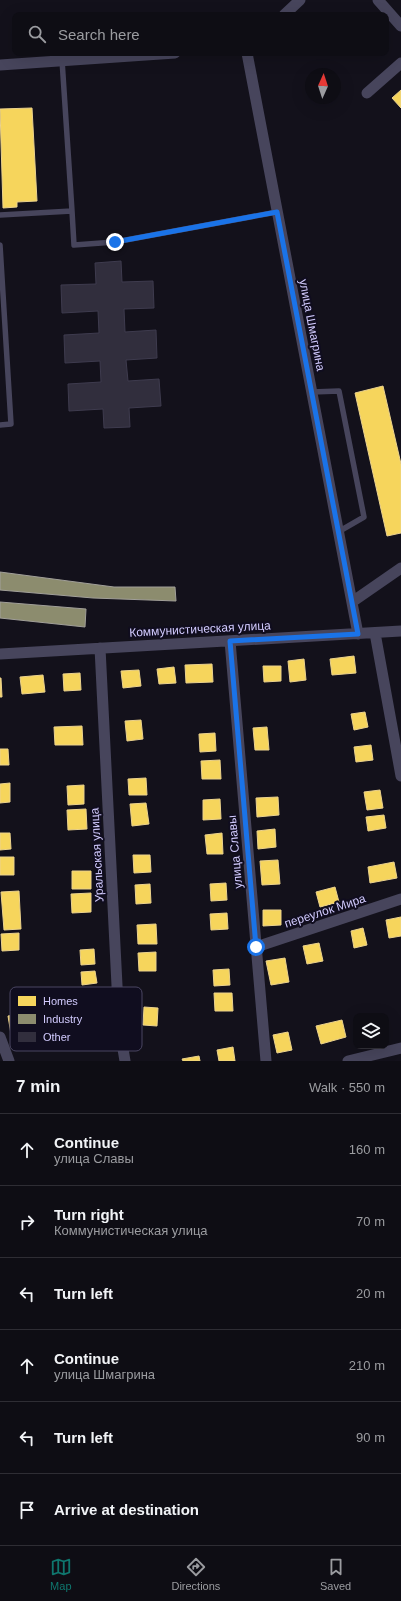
<!DOCTYPE html>
<html lang="en">
<head>
<meta charset="utf-8">
<style>
	:root { --surface:#0e0d14; --page:#17161d; --text:#f1f3f6; --muted:#9b9ca0; --line:#2e2d34; --accent:#0f766e }
	body { margin:0; font-family:Arial,sans-serif; background:var(--page); color:var(--text) }
	.controls { position:absolute; right:12px; bottom:12px; display:grid; overflow:hidden; border-radius:8px; box-shadow:0 4px 16px #0002 }
	.controls button { width:36px; height:36px; display:grid; place-items:center; padding:0; border:0; border-bottom:1px solid var(--line); background:var(--surface); color:var(--text); font:20px sans-serif }
	.compass { position:absolute; left:305px; top:68px; width:36px; height:36px; border-radius:50%; background:var(--surface); box-shadow:0 4px 16px #0002; rotate:3deg }
	.stop { position:absolute; width:12px; height:12px; margin:-9px; border:3px solid #1a73e8; border-radius:50%; background:#fff }
	.stop.end { background:#1a73e8; border-color:#fff; box-shadow:0 1px 4px #0008 }
	.list { margin:0; padding:0; list-style:none }
	h2 { display:flex; justify-content:space-between; align-items:center; height:52px; margin:0; padding:0 16px; font-size:17px }
	h2 small { font-size:13px; font-weight:400; color:var(--muted) }
	.list li { display:grid; grid-template-columns:26px 1fr auto; gap:12px; align-items:center; box-sizing:border-box; height:72px; padding:0 16px; border-top:1px solid var(--line) }
	.list b { display:block; font-size:15px; white-space:nowrap }
	.list p { margin:0; font-size:13px; white-space:nowrap; color:var(--muted) }
	.list em { font-size:13px; font-style:normal; color:var(--muted) }
	.icon { flex:none; width:22px; height:22px; fill:none; stroke:currentColor; stroke-width:2; stroke-linecap:round; stroke-linejoin:round }
	.map { position:relative; flex:none; width:401px; height:1061px; overflow:hidden }
	.search { position:absolute; background:var(--surface); box-shadow:0 4px 16px #0002; left:12px; right:12px; top:12px; height:44px; display:flex; align-items:center; gap:10px; box-sizing:border-box; padding:0 14px; border-radius:8px; color:var(--muted); font-size:15px }
	.sheet { height:484px; background:var(--surface) }
	nav { display:flex; justify-content:space-around; align-items:center; box-sizing:border-box; height:56px; border-top:1px solid var(--line); background:var(--surface); font-size:11px; color:var(--muted) }
	nav a { display:grid; justify-items:center; gap:2px }
	nav .on { color:var(--accent) }
	.map>svg:first-child { display:block }
	.homes { fill:#f6d55c; stroke:#ebd28d }
	.industry { fill:#8c8c6e; stroke:#a19f99 }
	.building { fill:#312e3d; stroke:#3e3b4e }
	.lines { fill:none; stroke-linecap:round; stroke-linejoin:round }
	.service { stroke:#47455c; stroke-width:5.5 }
	.minor { stroke:#47455c; stroke-width:11 }
	.route { stroke:#1a73e8; stroke-width:5 }
	.labels { text-anchor:middle; stroke-width:4; stroke-linejoin:round; paint-order:stroke }
	.street-label { font-size:12px; fill:#d2cbfe; stroke:#100d1f }
	.key { fill:#100d1f; stroke:#4a4662; stroke-width:1 }
	.key-label { font-size:11px; fill:#d2cbfe }
</style>
</head>
<body>
<div class="map">
<svg width="401" height="1061" viewBox="0 0 401 1061">
	<rect width="100%" height="100%" fill="#13111b"/>
	<path class="homes" d="M401 90V108L392 98Z
		M32 108 37 201 17 202V207L3 208 0 109Z
		M383 386 401 464V533L387 536 355 393Z
		M354 656 356 673 332 675 330 659Z
		M304 659 306 680 290 682 288 661Z
		M212 664 213 682 186 683 185 665Z
		M263 666H281V681L264 682Z
		M174 667 176 683 159 684 157 669Z
		M139 670 141 686 123 688 121 671Z
		M80 673 81 690 64 691 63 674Z
		M43 675 45 692 22 694 20 677Z
		M0 678H1L2 697H0Z
		M365 712 368 727 354 730 351 714Z
		M141 720 143 739 127 741 125 721Z
		M82 726 83 745H55L54 727Z
		M267 727 269 750H255L253 728Z
		M215 733 216 751 200 752 199 734Z
		M371 745 373 760 356 762 354 747Z
		M0 749H8L9 765H0Z
		M220 760 221 779H202L201 761Z
		M146 778 147 795H129L128 779Z
		M10 783V802L0 803V784Z
		M84 785V804L68 805 67 786Z
		M380 790 383 808 367 810 364 792Z
		M278 797 279 815 257 817 256 798Z
		M220 799 221 819 203 820V800Z
		M146 803 149 824 132 826 130 804Z
		M86 809 87 829 68 830 67 810Z
		M384 815 386 828 368 831 366 817Z
		M275 829 276 847 258 849 257 831Z
		M0 833H10L11 849 0 850Z
		M222 833 223 854H207L205 835Z
		M133 855H150L151 872 134 873Z
		M0 857H14V875H0Z
		M278 860 280 884 262 885 260 861Z
		M394 862 397 878 370 883 368 867Z
		M72 871H91V889H72Z
		M226 883 227 900 211 901 210 884Z
		M150 884 151 903 136 904 135 885Z
		M335 887 339 902 320 907 316 892Z
		M19 891 21 929 4 930 1 892Z
		M91 893V912L72 913 71 894Z
		M263 910H281V925L263 926Z
		M227 913 228 929 211 930 210 914Z
		M401 917V936L389 938 386 920Z
		M156 924 157 944H138L137 925Z
		M363 928 367 945 354 948 351 931Z
		M19 933V950L2 951 1 934Z
		M319 943 323 961 307 964 303 946Z
		M94 949 95 964 81 965 80 950Z
		M156 952V971H139L138 953Z
		M285 958 289 982 271 985 266 961Z
		M229 969 230 985 214 986 213 970Z
		M95 971 97 983 82 985 81 972Z
		M214 993H232L233 1011H215Z
		M144 1007 158 1008 157 1026 143 1025Z
		M24 1013 28 1030 11 1034 8 1016Z
		M342 1020 346 1037 321 1044 316 1026Z
		M288 1032 292 1050 277 1053 273 1035Z
		M233 1047 235 1061H219L217 1050Z
		M199 1056 200 1061H183L182 1059Z"/>
	<path class="industry" d="M0 572 114 587H175L176 601 93 598 0 590Z
		M0 602 86 609 85 627 0 618Z"/>
	<path class="building" d="M121 261 122 282 153 281 154 308 124 309 125 332 156 330 157 358 126 360 128 381 159 379 161 406 129 408 130 427 104 428 103 409 69 411 68 384 101 382 100 361 65 363 64 335 99 333 98 311 62 313 61 285 96 284 95 263Z"/>
	<g class="lines">
		<path class="service" d="M72 211 74 245 115 242 277 212
			M0 215 72 211 62 60
			M0 245 11 424 0 425
			M312 392 339 391 364 517 338 532"/>
		<path class="minor" d="M378 0 401 26
			M284 15 300 0
			M247 53 358 634
			M0 65 175 53
			M367 93 401 63
			M352 602 401 568
			M375 633 401 776
			M230 641 266 1061
			M100 648 119 1025 125 1061
			M0 654 401 631
			M256 947 401 899
			M0 1037 9 1061
			M348 1061 401 1048"/>
	</g>
	<g class="lines">
		<path class="route" d="M115 242 277 212 358 634 230 641 256 947"/>
	</g>
	<g class="labels">
		<g class="street-label">
			<text transform="translate(312 325) rotate(79)" y="4">улица Шмагрина</text>
			<text transform="translate(200 629) rotate(-3)" y="4">Коммунистическая улица</text>
			<text transform="translate(235 852) rotate(-95)" y="4">улица Славы</text>
			<text transform="translate(97 855) rotate(-93)" y="4">Уральская улица</text>
			<text transform="translate(325 911) rotate(-18)" y="4">переулок Мира</text>
		</g>
	</g>
	<rect x="10" y="987" width="132" height="64" rx="6" class="key"/>
	<rect x="18" y="996" width="18" height="10" fill="#f6d55c"/>
	<rect x="18" y="1014" width="18" height="10" fill="#8c8c6e"/>
	<rect x="18" y="1032" width="18" height="10" fill="#312e3d"/>
	<g class="key-label">
		<text x="43" y="1005">Homes</text>
		<text x="43" y="1023">Industry</text>
		<text x="43" y="1041">Other</text>
	</g>
</svg>
<div class="controls">
<button><svg class="icon" aria-label="layers" viewBox="0 0 24 24"><path d="M12 4l9 5-9 5-9-5zM3 14l9 5 9-5"/></svg></button>
</div>
<svg class="compass" viewBox="-18 -18 36 36"><path d="M0-13l5 13h-10z" fill="#e53935"/><path d="M0 13l5-13h-10z" fill="#9b9ca0"/></svg>
<div class="stop" style="left:256px;top:947px"></div>
<div class="stop end" style="left:115px;top:242px"></div>
<div class="search"><svg class="icon" aria-label="search" viewBox="0 0 24 24"><circle cx="10" cy="10" r="6"/><path d="M15 15l6 6"/></svg>Search here</div>
</div>
<section class="sheet">
<h2>7 min<small>Walk · 550 m</small></h2>
<ul class="list">
<li><svg class="icon" aria-label="ahead" viewBox="0 0 24 24"><path d="M12 20V5M6 11l6-6 6 6"/></svg><div><b>Continue</b><p>улица Славы</p></div><em>160 m</em></li>
<li><svg class="icon" aria-label="right" viewBox="0 0 24 24"><path d="M7 20v-9h11M14 6l5 5-5 5"/></svg><div><b>Turn right</b><p>Коммунистическая улица</p></div><em>70 m</em></li>
<li><svg class="icon" aria-label="left" viewBox="0 0 24 24"><path d="M17 20v-9H6M10 6l-5 5 5 5"/></svg><div><b>Turn left</b></div><em>20 m</em></li>
<li><svg class="icon" aria-label="ahead" viewBox="0 0 24 24"><path d="M12 20V5M6 11l6-6 6 6"/></svg><div><b>Continue</b><p>улица Шмагрина</p></div><em>210 m</em></li>
<li><svg class="icon" aria-label="left" viewBox="0 0 24 24"><path d="M17 20v-9H6M10 6l-5 5 5 5"/></svg><div><b>Turn left</b></div><em>90 m</em></li>
<li><svg class="icon" aria-label="arrive" viewBox="0 0 24 24"><path d="M6 21V4h12l-3 4 3 4H6"/></svg><div><b>Arrive at destination</b></div></li>
</ul>
</section>
<nav>
<a class="on"><svg class="icon" aria-label="map" viewBox="0 0 24 24"><path d="M3 6l6-2 6 2 6-2v14l-6 2-6-2-6 2zM9 4v14M15 6v14"/></svg>Map</a>
<a><svg class="icon" aria-label="directions" viewBox="0 0 24 24"><path d="M12 3l9 9-9 9-9-9zM9 14v-3h6M13 9l2 2-2 2"/></svg>Directions</a>
<a><svg class="icon" aria-label="saved" viewBox="0 0 24 24"><path d="M7 4h10v16l-5-4-5 4z"/></svg>Saved</a>
</nav>
</body>
</html>
